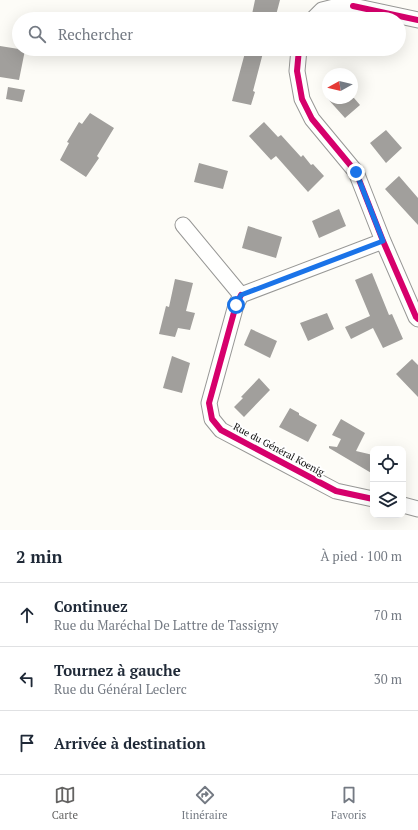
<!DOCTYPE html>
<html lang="fr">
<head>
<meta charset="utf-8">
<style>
	:root { --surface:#fff; --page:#f2f2f3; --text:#1f2937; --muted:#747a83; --line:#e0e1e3; --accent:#646362 }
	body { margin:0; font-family:"PT Serif",serif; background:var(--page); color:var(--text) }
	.controls { position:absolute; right:12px; bottom:12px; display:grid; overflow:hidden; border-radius:8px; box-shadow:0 4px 16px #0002 }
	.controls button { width:36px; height:36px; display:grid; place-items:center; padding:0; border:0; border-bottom:1px solid var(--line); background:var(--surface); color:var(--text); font:20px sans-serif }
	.compass { position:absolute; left:322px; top:68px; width:36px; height:36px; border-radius:50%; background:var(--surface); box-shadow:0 4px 16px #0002; rotate:262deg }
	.stop { position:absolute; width:12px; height:12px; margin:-9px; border:3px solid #1a73e8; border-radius:50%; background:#fff }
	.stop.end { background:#1a73e8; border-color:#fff; box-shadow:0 1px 4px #0008 }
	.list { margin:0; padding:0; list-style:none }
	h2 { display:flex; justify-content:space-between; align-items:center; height:52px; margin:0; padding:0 16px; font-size:17px }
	h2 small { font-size:13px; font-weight:400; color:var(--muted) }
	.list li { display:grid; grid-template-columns:26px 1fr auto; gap:12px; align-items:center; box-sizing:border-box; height:64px; padding:0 16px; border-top:1px solid var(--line) }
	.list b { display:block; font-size:15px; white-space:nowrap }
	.list p { margin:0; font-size:13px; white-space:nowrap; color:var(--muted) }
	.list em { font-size:13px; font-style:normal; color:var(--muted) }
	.icon { flex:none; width:22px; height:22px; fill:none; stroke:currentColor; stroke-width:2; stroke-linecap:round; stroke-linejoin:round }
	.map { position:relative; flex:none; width:418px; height:530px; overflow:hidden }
	.search { position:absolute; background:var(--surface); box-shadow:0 4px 16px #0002; left:12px; right:12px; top:12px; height:44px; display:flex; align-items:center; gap:10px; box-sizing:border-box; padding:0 14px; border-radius:22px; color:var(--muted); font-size:15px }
	.sheet { height:244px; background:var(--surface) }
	nav { display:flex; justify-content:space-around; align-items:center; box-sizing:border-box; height:56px; border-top:1px solid var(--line); background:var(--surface); font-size:11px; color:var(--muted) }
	nav a { display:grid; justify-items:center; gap:2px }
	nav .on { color:var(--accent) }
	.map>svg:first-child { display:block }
	.building { fill:#a19f9c }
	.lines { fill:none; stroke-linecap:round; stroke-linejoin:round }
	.street-casing { stroke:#979795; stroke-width:17 }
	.street { stroke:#fffffe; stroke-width:15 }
	.cycleway-casing { stroke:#fff; stroke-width:8 }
	.cycleway { stroke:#d6006c; stroke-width:6 }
	.route { stroke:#1a73e8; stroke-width:5 }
	.labels { text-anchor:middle; stroke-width:4; stroke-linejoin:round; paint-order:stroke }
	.street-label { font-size:10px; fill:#111; stroke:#fff }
</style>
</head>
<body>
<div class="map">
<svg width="418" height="530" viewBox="0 0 418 530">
	<rect width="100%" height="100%" fill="#fdfcf7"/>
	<path class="building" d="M255 0H280L275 19H251Z
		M0 46 25 50 19 80 0 77Z
		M246 49H264L253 91 255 92 251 105 232 101Z
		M8 87 25 90 22 102 6 99Z
		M327 98H354L360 105 345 118Z
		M90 113 114 128 97 156 99 158 86 177 60 160 69 143 67 142 79 122 82 124Z
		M264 122 278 137 281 135 301 157 303 155 311 165 313 164 324 176 308 192 276 156 271 160 249 136Z
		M386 130 402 148 386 163 370 143Z
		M199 163 228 171 223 189 194 182Z
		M399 176 418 198V225L385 189Z
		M339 209 346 226 319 238 312 221Z
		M248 226 282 237 276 258 242 248Z
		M372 273 389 315 392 314 403 339 383 348 373 328 351 339 345 327 370 316 355 280Z
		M175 279 193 283 186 311 195 313 190 330 178 328 175 337 159 334 166 306 169 307Z
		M327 313 334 329 308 341 300 323Z
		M251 329 277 341 270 358 244 345Z
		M172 356 190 363 182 393 163 388Z
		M412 359 418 365V397L396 374Z
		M259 378 270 390 244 417 234 407 243 398 241 397Z
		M290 408 299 413V415L317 425 308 442 279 427Z
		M341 419 365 433 356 451 373 455V474L329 448V446L337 447 341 439 332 435Z"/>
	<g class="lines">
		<g class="street-casing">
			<path id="street" d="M353 6 418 20
				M313 19 322 10 338 6H353L350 0
				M299 49 297 71 302 99 312 119 356 172 383 241 416 317 418 319
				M183 225 241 295 383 241
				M241 295 236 305 209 403 212 419 221 430 336 491 373 499
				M403 505 418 509"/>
		</g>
		<use href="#street" class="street"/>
		<g class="cycleway-casing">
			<path id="cycleway" d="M353 6 418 20
				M299 49 297 71 302 99 312 119 356 172 383 241 416 317 418 319
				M241 295 236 305 209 403 212 419 221 430 336 491 373 499"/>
		</g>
		<use href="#cycleway" class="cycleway"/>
	</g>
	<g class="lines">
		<path class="route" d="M236 305 241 295 383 241 356 172"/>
	</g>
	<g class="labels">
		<g class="street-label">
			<text transform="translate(279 449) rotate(28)" y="4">Rue du Général Koenig</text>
		</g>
	</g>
</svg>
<div class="controls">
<button><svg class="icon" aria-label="locate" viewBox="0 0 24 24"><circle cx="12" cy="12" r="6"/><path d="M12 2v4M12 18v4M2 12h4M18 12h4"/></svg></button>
<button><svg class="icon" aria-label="layers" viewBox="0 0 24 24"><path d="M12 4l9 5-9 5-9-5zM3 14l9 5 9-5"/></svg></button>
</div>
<svg class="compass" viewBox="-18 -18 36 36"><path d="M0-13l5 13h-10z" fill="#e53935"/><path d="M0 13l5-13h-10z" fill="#747a83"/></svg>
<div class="stop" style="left:236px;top:305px"></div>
<div class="stop end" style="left:356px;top:172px"></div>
<div class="search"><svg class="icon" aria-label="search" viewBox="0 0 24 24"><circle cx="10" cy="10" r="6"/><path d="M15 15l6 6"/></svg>Rechercher</div>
</div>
<section class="sheet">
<h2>2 min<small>À pied · 100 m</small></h2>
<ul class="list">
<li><svg class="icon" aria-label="ahead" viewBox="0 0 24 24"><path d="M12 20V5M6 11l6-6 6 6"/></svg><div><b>Continuez</b><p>Rue du Maréchal De Lattre de Tassigny</p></div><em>70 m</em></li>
<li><svg class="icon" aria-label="left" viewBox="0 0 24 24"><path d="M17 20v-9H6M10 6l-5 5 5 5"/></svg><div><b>Tournez à gauche</b><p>Rue du Général Leclerc</p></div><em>30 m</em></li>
<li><svg class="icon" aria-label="arrive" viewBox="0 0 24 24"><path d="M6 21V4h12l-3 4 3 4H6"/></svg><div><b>Arrivée à destination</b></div></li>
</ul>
</section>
<nav>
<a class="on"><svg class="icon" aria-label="map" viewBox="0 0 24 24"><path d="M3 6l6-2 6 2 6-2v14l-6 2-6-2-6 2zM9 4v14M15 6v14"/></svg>Carte</a>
<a><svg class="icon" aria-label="directions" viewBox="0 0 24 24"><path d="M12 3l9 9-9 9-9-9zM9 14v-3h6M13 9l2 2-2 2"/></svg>Itinéraire</a>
<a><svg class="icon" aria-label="saved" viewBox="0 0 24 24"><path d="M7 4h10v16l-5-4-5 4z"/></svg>Favoris</a>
</nav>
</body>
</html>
